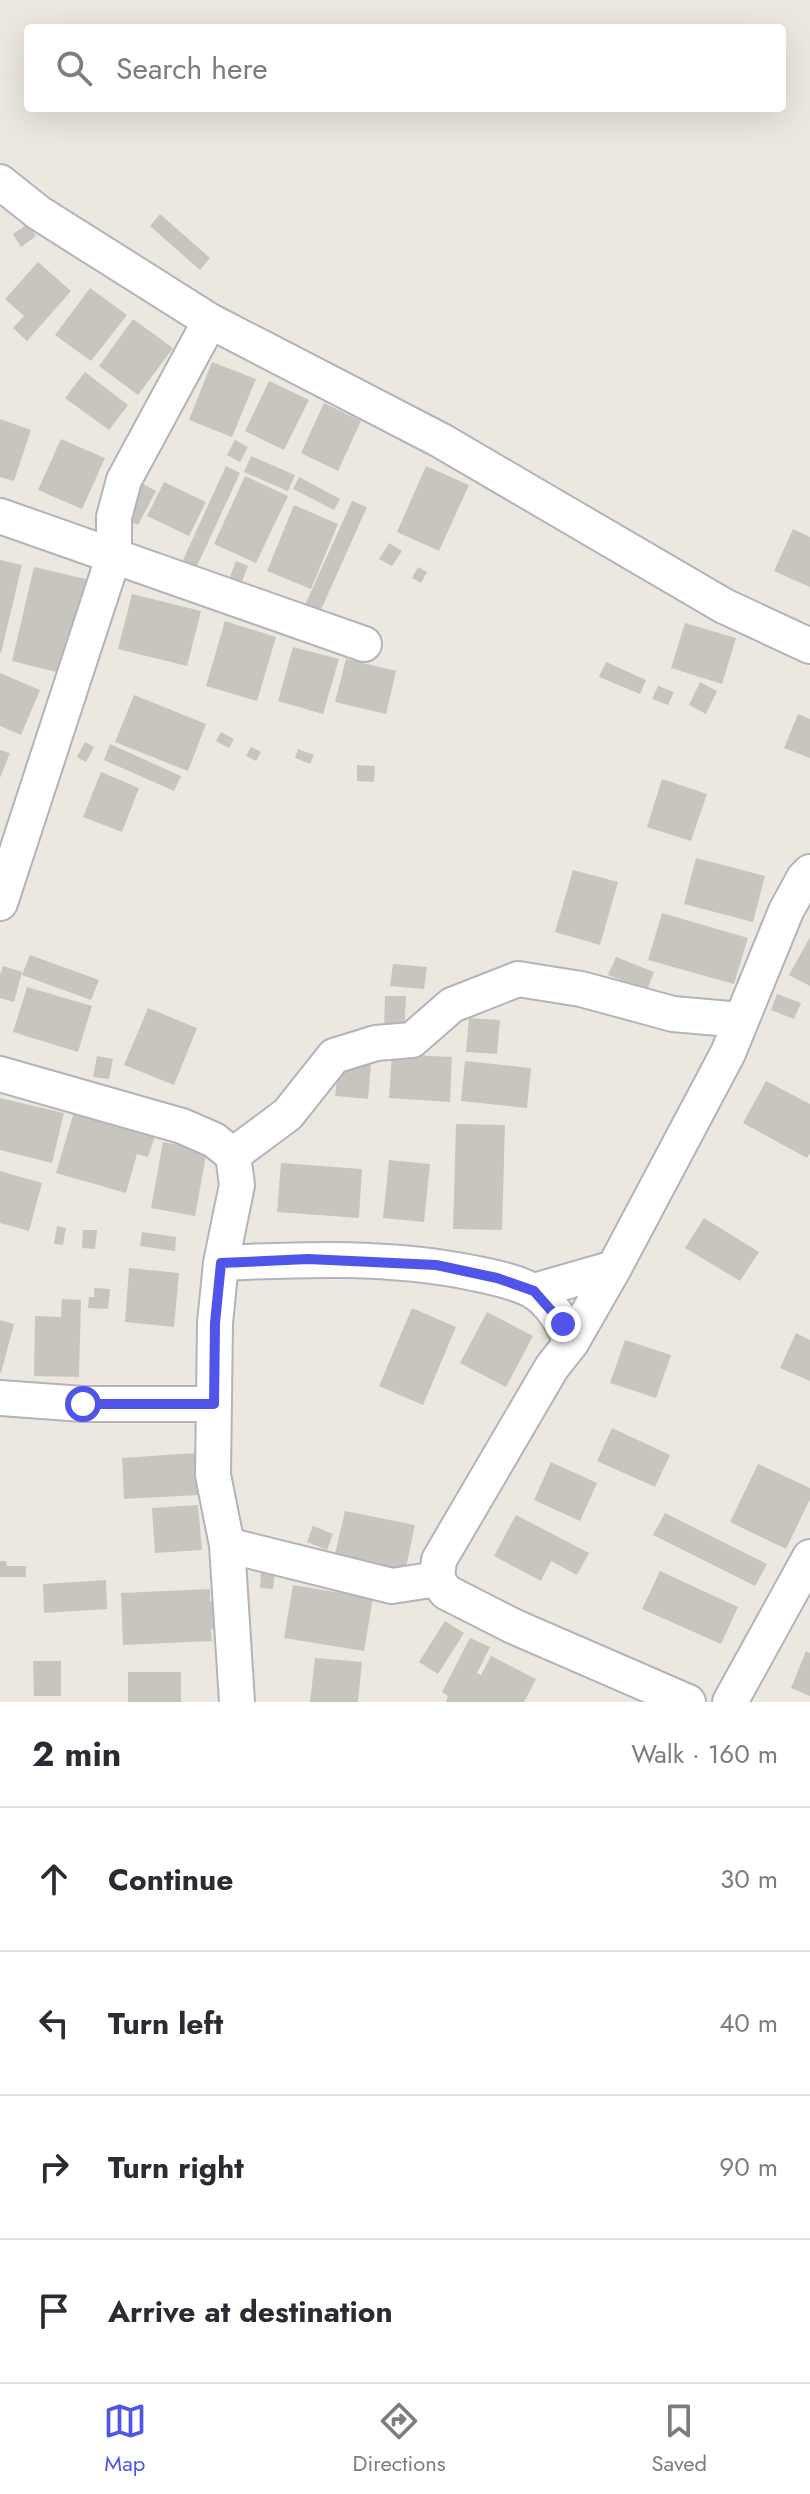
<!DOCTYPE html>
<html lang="en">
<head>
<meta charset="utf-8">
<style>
	:root { --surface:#fff; --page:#f7f7f7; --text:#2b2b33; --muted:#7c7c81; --line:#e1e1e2; --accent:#4f55e9 }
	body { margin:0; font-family:Jost,sans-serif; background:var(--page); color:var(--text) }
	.stop { position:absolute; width:24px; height:24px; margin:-18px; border:6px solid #4f55e9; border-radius:50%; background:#fff }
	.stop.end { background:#4f55e9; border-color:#fff; box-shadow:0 2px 8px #0008 }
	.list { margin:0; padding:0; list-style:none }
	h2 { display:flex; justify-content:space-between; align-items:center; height:104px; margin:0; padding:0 32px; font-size:34px }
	h2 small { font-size:26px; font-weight:400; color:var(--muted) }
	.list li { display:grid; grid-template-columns:52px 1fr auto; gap:24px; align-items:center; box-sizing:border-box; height:144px; padding:0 32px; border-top:2px solid var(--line) }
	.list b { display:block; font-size:30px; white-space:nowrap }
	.list em { font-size:26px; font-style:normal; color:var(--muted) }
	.icon { flex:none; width:44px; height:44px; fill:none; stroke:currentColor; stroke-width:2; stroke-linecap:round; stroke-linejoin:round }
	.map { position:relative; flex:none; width:810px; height:1702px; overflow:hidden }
	.search { position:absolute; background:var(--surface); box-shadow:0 8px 32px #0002; left:24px; right:24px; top:24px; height:88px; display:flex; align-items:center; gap:20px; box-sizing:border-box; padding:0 28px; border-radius:8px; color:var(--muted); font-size:30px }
	.sheet { height:680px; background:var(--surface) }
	nav { display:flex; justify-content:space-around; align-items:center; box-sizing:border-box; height:112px; border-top:2px solid var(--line); background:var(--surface); font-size:22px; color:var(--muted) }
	nav a { display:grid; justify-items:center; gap:4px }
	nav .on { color:var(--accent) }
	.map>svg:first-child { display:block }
	.building { fill:#c7c5be }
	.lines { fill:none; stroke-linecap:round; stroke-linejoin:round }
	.minor-casing { stroke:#b2b3bd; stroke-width:38 }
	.minor { stroke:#fff; stroke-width:34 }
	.route { stroke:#4f55e9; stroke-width:10 }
</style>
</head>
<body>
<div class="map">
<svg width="810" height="1702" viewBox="0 0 810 1702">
	<rect width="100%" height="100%" fill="#ece8df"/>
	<path class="building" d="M160 214 210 258 200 270 150 226Z
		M28 224 36 236 21 247 13 234Z
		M38 262 71 291 27 341 13 328 24 316 5 299Z
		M90 288 127 315 91 361 55 335Z
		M133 319 173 348 138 395 99 366Z
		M212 362 256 379 232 437 189 420Z
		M85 372 128 405 109 430 65 398Z
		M269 381 309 400 284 450 245 431Z
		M324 403 361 421 338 471 301 453Z
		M0 419 31 430 14 481 0 477Z
		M61 439 105 458 82 509 38 490Z
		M235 440 248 447 240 462 227 455Z
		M251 456 295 475 288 491 244 472Z
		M226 466 240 473 197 566 183 560Z
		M426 466 469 485 439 551 397 532Z
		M245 476 288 496 256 563 214 544Z
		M299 477 340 499 334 510 293 489Z
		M164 482 206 502 189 536 147 516Z
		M141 483 156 491 138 525 123 518Z
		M352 501 367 507 320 612 305 605Z
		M294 505 338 524 311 589 267 571Z
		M793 529 810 537V587L774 571Z
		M389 543 402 551 392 566 379 559Z
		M0 560 22 565 1 653H0Z
		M236 561 248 566 241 584 229 580Z
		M34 567 86 579 64 674 12 661Z
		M418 567 427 572 421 583 412 578Z
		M132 594 201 611 187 666 118 649Z
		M225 621 276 637 257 701 206 686Z
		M685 623 736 638 722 684 671 668Z
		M293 647 339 659 323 714 278 701Z
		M346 659 396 671 386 714 335 702Z
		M606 662 646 680 640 694 599 677Z
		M0 673 40 690 21 735 0 726Z
		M700 682 717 691 706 714 689 705Z
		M658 686 674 692 668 705 652 699Z
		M134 695 206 724 188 771 115 742Z
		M798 714 810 719V758L784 748Z
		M221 732 234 739 229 748 216 741Z
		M85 742 94 747 86 762 77 757Z
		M110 744 181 776 174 791 104 760Z
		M251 747 261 752 256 761 246 756Z
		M298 749 314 755 310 764 295 758Z
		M0 750 10 753 0 778Z
		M357 765 375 766 374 782 357 781Z
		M101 772 139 788 122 832 83 817Z
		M662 779 707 794 691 841 647 827Z
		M696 858 765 876 753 922 684 904Z
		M573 870 618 882 600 945 555 932Z
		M662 913 748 938 734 984 648 960Z
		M810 937V986L789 975Z
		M30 955 99 980 91 1000 22 975Z
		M616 957 654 972 647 990 608 975Z
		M393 964 427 967 424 989 390 986Z
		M3 966 22 972 14 1002 0 998V975Z
		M27 987 92 1006 78 1052 13 1032Z
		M777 994 801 1003 794 1019 771 1010Z
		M385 996H406L404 1035H384Z
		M148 1008 197 1028 174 1085 124 1065Z
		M469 1018 500 1020 497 1054 466 1052Z
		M392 1054 452 1057 450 1102 389 1098Z
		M97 1056 113 1059 109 1079 93 1077Z
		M465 1061 531 1068 527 1108 461 1101Z
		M339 1062 371 1065 368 1099 335 1096Z
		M766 1081 810 1104V1153L807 1158 743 1123Z
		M0 1098 64 1113 52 1163 0 1150Z
		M74 1112 155 1136 148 1157 137 1154 126 1193 56 1173Z
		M456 1124 505 1125 502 1230 453 1229Z
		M163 1142 207 1150 195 1216 151 1208Z
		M389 1160 430 1164 424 1222 383 1218Z
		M281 1163 362 1169 359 1218 277 1212Z
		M0 1171 42 1183 29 1231 0 1223Z
		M704 1218 759 1252 740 1281 685 1248Z
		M57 1226 66 1228 63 1245 54 1244Z
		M83 1230H97L95 1249 82 1248Z
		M142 1232 176 1237 175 1251 140 1246Z
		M129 1268 179 1273 174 1327 125 1322Z
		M94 1288 110 1289 108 1309 88 1308 89 1297H94Z
		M62 1299 81 1300 79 1377 34 1376 35 1316 61 1317Z
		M412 1308 456 1327 423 1405 379 1386Z
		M487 1312 533 1336 506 1387 460 1363Z
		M0 1320 14 1324 1 1373H0Z
		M796 1333 810 1340V1381L780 1368Z
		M625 1340 671 1355 656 1398 610 1383Z
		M612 1428 670 1455 655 1487 597 1461Z
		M196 1453 198 1495 124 1499 122 1458Z
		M551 1462 597 1483 580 1521 534 1500Z
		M758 1464 810 1488V1499L786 1549 730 1522Z
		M198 1505 202 1550 155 1553 152 1508Z
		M345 1511 415 1525 405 1572 334 1558Z
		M665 1513 767 1564 755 1586 653 1535Z
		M516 1515 589 1553 577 1575 551 1561 541 1581 494 1556Z
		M313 1526 333 1534 327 1550 307 1542Z
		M0 1561H6L7 1566H26V1577H0Z
		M261 1571 275 1572 273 1589 260 1588Z
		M660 1571 738 1607 721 1644 642 1609Z
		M106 1580 107 1609 44 1613 43 1584Z
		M293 1585 373 1598 364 1651 284 1638Z
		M210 1589V1601L224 1600 225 1628 211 1629 212 1641 123 1645 121 1593Z
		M445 1621 464 1633 438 1674 419 1662Z
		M470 1638 490 1647 477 1673 481 1675 491 1656 536 1679 524 1702H446L448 1696 442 1692Z
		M806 1651 810 1653V1696L791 1688Z
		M315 1658 362 1662 358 1702H310Z
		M33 1661H61V1696H34Z
		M128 1672H181V1702H128Z"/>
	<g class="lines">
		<g class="minor-casing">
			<path id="minor" d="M0 182 39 213 210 321 440 440 724 606 810 646
				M0 516 364 644
				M0 903 114 555V517L124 480 210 321
				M0 1074 182 1126 214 1140 233 1155 237 1185 221 1263 215 1323 213 1475 227 1545 237 1702
				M233 1155 288 1114 334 1056 376 1043 412 1040 452 1005 518 979 581 989 673 1014 741 1020
				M221 1263C305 1259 390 1256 473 1273 492 1277 514 1281 531 1290 550 1300 564 1324 571 1343L552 1367 439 1560 437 1579 446 1592 515 1627 688 1702
				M534 1291 614 1268 728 1053 786 911 804 878 810 872
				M571 1343 614 1268
				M0 1398 83 1404H214
				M227 1545 392 1586 437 1579
				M730 1702 810 1557"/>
		</g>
		<use href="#minor" class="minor"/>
	</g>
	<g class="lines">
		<path class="route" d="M83 1404H214L215 1323 221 1263 308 1259 436 1265 497 1278 534 1291 563 1324"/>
	</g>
</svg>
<div class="stop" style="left:83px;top:1404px"></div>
<div class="stop end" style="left:563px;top:1324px"></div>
<div class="search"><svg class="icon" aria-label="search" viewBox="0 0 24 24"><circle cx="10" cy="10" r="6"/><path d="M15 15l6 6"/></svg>Search here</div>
</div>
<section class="sheet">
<h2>2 min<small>Walk · 160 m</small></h2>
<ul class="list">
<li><svg class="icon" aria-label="ahead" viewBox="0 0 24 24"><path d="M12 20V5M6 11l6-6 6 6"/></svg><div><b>Continue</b></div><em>30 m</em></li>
<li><svg class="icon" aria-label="left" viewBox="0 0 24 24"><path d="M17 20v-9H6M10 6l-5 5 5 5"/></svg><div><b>Turn left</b></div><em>40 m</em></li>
<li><svg class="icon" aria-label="right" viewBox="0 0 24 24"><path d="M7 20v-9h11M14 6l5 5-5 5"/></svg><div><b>Turn right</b></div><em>90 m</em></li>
<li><svg class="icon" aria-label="arrive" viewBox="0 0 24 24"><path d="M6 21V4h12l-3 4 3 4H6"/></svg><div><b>Arrive at destination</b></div></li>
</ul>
</section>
<nav>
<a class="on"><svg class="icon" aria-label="map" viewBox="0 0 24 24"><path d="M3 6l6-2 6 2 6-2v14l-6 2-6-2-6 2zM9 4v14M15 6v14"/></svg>Map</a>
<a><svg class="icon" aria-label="directions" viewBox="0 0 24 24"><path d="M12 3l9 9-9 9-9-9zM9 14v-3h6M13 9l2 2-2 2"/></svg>Directions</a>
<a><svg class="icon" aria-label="saved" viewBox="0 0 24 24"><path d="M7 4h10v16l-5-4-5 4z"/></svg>Saved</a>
</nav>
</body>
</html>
